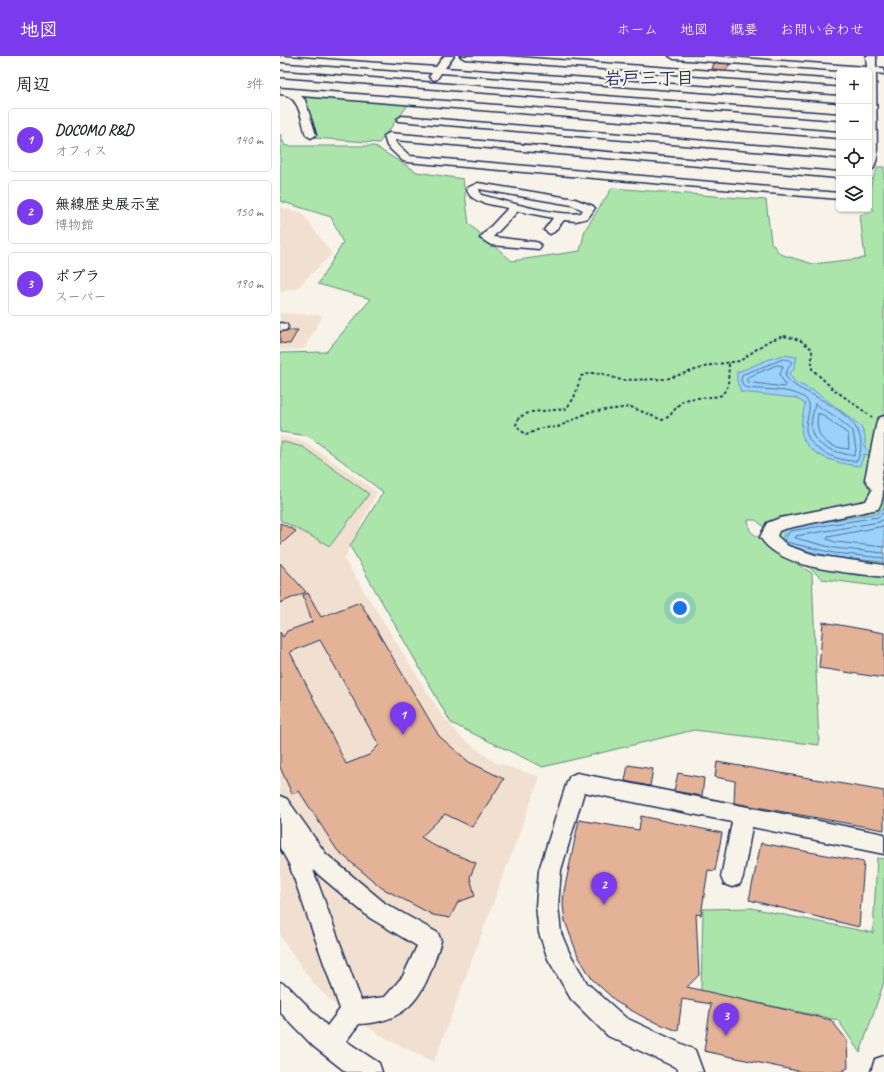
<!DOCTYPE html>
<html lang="ja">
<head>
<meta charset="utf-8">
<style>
	:root { --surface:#fff; --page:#f2f2f2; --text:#202124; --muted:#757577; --line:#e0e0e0; --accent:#7c3aed }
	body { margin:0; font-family:Caveat,"Klee One",sans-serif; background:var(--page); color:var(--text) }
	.controls { position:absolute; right:12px; top:12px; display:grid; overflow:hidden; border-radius:6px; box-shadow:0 1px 3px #0004 }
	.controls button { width:36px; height:36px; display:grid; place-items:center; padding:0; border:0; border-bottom:1px solid var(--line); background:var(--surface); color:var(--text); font:20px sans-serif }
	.you { position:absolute; left:400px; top:552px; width:14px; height:14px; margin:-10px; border:3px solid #fff; border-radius:50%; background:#1a73e8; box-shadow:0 0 0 6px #1a73e833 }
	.badge { display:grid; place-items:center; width:26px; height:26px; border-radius:50%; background:var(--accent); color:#fff; font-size:13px; font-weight:700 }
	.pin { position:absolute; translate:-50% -33px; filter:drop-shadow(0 1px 2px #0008) }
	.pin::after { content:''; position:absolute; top:21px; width:14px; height:12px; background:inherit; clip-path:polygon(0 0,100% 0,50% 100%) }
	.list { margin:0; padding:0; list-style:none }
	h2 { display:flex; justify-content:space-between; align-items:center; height:52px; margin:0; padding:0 16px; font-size:17px }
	h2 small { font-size:13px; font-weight:400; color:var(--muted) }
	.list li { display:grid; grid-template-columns:26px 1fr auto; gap:12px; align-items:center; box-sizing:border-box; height:64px; margin:0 8px 8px; padding:0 8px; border:1px solid var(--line); border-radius:6px }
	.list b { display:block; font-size:15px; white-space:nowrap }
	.list p { margin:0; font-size:13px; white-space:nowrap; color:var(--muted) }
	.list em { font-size:13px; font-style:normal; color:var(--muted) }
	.icon { flex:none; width:22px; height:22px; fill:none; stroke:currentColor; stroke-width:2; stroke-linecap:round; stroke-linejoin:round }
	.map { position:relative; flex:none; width:604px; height:1016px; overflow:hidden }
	header { display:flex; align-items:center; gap:24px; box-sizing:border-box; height:56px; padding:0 20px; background:var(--accent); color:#fff }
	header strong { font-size:19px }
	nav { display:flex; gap:22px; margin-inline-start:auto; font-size:14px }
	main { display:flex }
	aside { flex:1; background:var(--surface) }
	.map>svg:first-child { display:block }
	.built { fill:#f1e0d0 }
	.green { fill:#abe5a9; stroke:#638a84 }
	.water { fill:#9bd2fa; stroke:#6891bc }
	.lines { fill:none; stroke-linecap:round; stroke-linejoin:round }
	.shore { stroke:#4e709c; stroke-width:1 }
	.building { fill:#e4b297; stroke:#1b2f5e; fill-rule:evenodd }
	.minor-casing { stroke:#1b2f5e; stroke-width:3 }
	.path { stroke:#1b2f5e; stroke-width:2; stroke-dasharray:3 2.5; stroke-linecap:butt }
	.minor { fill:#f7f3e8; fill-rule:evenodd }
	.labels { text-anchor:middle; stroke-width:4; stroke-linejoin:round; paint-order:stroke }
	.far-neighbourhood-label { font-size:18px; font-weight:bold; fill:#1b2f5e; stroke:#f7f3e8 }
</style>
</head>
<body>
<header>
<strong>地図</strong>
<nav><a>ホーム</a><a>地図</a><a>概要</a><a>お問い合わせ</a></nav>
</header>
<main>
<aside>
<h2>周辺<small>3件</small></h2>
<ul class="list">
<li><span class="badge">1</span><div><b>DOCOMO R&amp;D</b><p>オフィス</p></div><em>140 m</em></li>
<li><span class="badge">2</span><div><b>無線歴史展示室</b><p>博物館</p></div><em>150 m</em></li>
<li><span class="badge">3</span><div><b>ポプラ</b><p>スーパー</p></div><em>190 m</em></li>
</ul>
</aside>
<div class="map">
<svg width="604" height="1016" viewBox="0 0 604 1016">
	<rect width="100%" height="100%" fill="#f7f3e8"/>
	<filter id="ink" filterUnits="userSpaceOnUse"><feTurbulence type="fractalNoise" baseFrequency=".025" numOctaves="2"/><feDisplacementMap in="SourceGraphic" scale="8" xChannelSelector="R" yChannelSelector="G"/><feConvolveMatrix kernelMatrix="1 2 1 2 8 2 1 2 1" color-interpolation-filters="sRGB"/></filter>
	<g filter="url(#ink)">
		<path class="built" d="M0 151 22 157 52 198 16 233H6L3 236H0Z
			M0 257 43 259 24 293 0 294Z
			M0 380 24 385 97 436 64 503 161 658 181 681 214 706 260 721 154 1006 109 984 62 956 33 927 0 880Z"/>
		<path class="green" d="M17 38 129 48 99 87 35 82 22 42Z
			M0 78 5 90H94L137 116 183 123 189 168 232 205 300 195 305 174 332 132 486 144 491 186 500 198 533 208 585 202 580 159 594 155C583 141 592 125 598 111H604V531L542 523 476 464H468L470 475 494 494 532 517 539 689 414 674 263 711 171 667 70 490 103 436 29 380 0 376V297L46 296 91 243 38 228 63 187 51 161 0 145Z
			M0 385 23 391 89 438 50 490 0 464Z
			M597 802 604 803V926L580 997 558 964 421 935 423 853 471 852 593 877Z"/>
		<path class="water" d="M504 299 517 301 514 313 509 318 515 326 536 336 581 370 585 380V392L590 397H603L604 395V414L601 402 584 398 580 410C560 408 528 401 522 379 520 369 523 357 525 348L516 342 461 336 457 325V316C473 311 488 302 504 299Z
			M604 451V506L553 501 499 488 507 472 598 457Z"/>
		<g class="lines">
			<path class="shore" d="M504 303 512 305 505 319C512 331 524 334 535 340 559 354 593 372 577 405 559 406 528 394 526 374 525 365 533 350 527 344 514 331 481 335 464 331L461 324 462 319Z
				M497 309 503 310 500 319 505 328 504 331 467 326V322Z
				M535 348 556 361 573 375 576 394 574 400C557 396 532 392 531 370 531 363 534 355 535 348Z
				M538 358H541L568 378 569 393C546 391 534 382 538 358Z
				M604 456 598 461 510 475 504 484 506 486 554 497 604 502
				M604 463 599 466 516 480 515 482 554 492 604 497
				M604 470 548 481 547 483 555 486 604 491"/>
		</g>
		<path class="building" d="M434 7 450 8 446 14 432 13Z
			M8 274H18L10 288 0 287V276Z
			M0 467 16 475 0 489Z
			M0 507 26 536 0 547Z
			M28 537 41 561 80 546 159 680 189 706 224 723 192 771 165 758 141 781 155 790 196 807 190 821 195 840 178 846 170 862 153 859 102 832 73 808 57 794 19 735 12 738 0 711V576L3 581 7 575 32 566 23 539ZM40 584 99 689 89 699 66 708 10 596Z
			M543 566 604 577V622L539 612Z
			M437 706 604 735V774L454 747 455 725 435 721Z
			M348 709 373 713 370 730 345 725Z
			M398 717 424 722 422 740 394 735Z
			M361 760 442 777 435 815 428 814 421 859 416 858 419 919 407 931 551 964 567 984 568 1012 560 1016H522L424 995 431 948 402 943 398 975 367 963 338 947 312 923 298 900 285 865 283 849 284 835 299 764 359 774Z
			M481 787 584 806 579 871 469 844Z"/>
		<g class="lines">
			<g class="minor-casing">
				<path id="minor" d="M0 0 156 11 164 0H174L165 12 559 40V46L161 17 157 23 154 24 149 21 152 17 0 6Z
					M180 0H223L559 24V30L185 3Z
					M389 0H432L587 11 586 0H596V12H604V18L596 17 597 102 594 112 589 115V15H565L394 3Z
					M0 15 559 58V64L0 21Z
					M0 32 559 76V82L21 40 25 44 36 79 31 82 26 79C21 63 20 39 0 38Z
					M122 60 559 96V102L118 65 117 63Z
					M109 77 559 116V122L115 84 116 87 130 100 559 137V143L127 106 123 105 107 90 104 80Z
					M198 127 295 143 313 150 315 152 308 162 296 165 284 164 274 176 270 178 264 174 273 162 238 155 213 181 255 186 259 187 261 190 259 193 211 189 200 182 228 152C216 149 187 147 187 132ZM199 133 292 149 303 154 301 157C276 161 226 145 201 139Z
					M0 267 6 268 8 271 6 274 0 275Z
					M604 360V406L601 423C604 433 604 443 598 453L504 473 499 475 497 480 508 490 535 499 604 509V521C569 516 500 514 480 481L487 467 500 462 586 445 592 434 585 423 597 365 599 362Z
					M297 717 604 778V798L472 771 463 821 460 828 452 831 444 828 441 821 452 766 304 736 281 814 278 850 281 877 289 896 307 927 346 962 415 994 423 1016H399L397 1012 328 980 291 943 268 903 259 877 256 850 259 814 287 726 290 720Z
					M0 740 7 743 46 798 106 848 158 877 161 885C146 932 135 966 79 968L66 985 99 1007 102 1016H66L33 990 0 956V926L8 930 47 970 60 953 9 808 0 792ZM33 814 90 862 137 890 123 920 105 941 81 944Z
					M604 1000V1016H591L595 1003Z"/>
			</g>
			<path class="path" d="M449 308 448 330 442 339C430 343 418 340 406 344 395 348 394 360 382 364L351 351 309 356 278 371 262 372 246 379 236 369 239 361 251 356 286 353 294 342 301 320 311 317 323 318 341 324 386 323 431 309 460 305 488 285 504 280 520 284 532 293V313L552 332 592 361"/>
			<use href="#minor" class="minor"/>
		</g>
	</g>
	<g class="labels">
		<g class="far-neighbourhood-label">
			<text x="369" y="28">岩戸三丁目</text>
		</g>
	</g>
</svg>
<div class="controls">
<button>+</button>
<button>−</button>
<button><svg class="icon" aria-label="locate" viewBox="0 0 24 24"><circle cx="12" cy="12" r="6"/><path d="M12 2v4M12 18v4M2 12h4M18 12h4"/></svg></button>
<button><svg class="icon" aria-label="layers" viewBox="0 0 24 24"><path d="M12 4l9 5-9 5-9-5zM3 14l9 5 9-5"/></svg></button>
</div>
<div class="you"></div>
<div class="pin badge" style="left:123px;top:679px">1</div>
<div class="pin badge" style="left:324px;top:849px">2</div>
<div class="pin badge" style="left:446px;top:980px">3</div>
</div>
</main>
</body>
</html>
